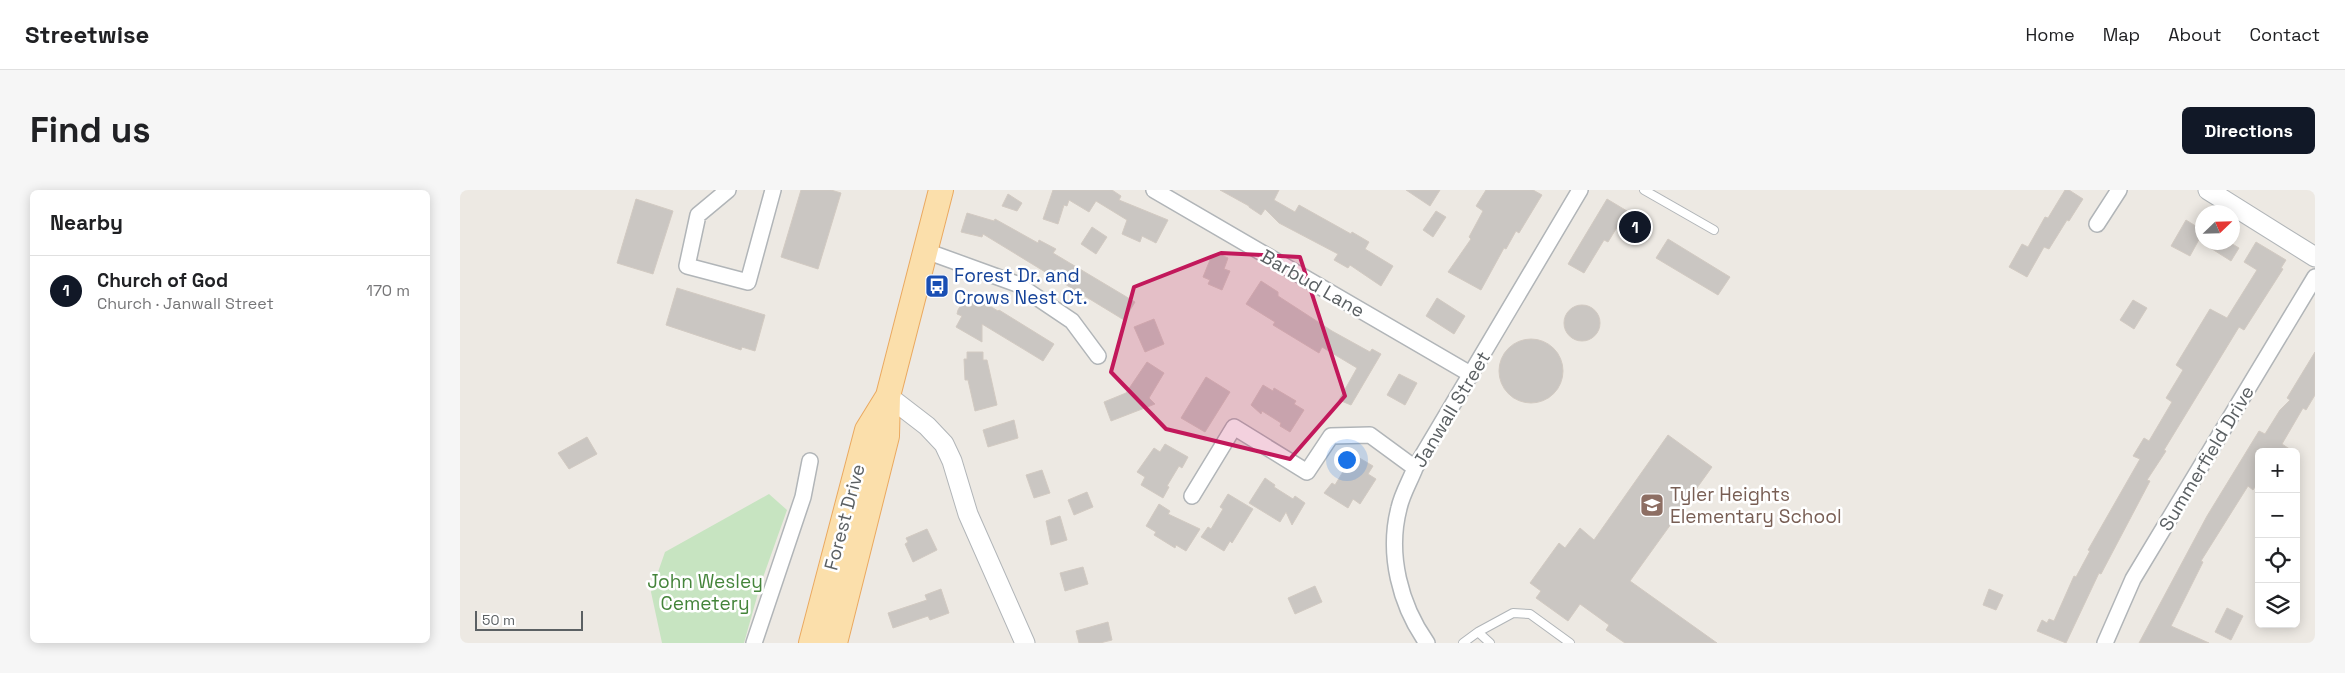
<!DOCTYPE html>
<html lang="en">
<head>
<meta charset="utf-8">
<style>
	:root { --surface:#fff; --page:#f6f6f6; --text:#202124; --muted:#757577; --line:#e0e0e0; --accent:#111827 }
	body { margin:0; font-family:"Space Grotesk",sans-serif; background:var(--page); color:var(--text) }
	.controls { position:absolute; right:15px; bottom:15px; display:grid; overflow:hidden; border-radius:8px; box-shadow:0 2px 12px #0003 }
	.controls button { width:45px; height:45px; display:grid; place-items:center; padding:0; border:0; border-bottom:1px solid var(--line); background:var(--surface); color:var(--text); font:25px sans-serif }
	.compass { position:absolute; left:1735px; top:15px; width:45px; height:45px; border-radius:50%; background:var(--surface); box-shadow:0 2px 12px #0003; rotate:67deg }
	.scale { position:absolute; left:15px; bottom:12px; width:108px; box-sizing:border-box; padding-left:5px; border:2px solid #5b6063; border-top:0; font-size:14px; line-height:18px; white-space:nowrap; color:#5b6063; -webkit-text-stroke:4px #fff; paint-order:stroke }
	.you { position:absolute; left:886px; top:269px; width:18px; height:18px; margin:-12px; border:4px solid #fff; border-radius:50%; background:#1a73e8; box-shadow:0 0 0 8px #1a73e833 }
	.badge { display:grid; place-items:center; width:32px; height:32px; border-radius:50%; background:var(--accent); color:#fff; font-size:16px; font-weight:700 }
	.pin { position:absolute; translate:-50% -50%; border:2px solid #fff; box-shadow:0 1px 5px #0006 }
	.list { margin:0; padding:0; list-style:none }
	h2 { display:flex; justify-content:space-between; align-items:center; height:65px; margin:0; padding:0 20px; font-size:21px }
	h2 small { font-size:16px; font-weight:400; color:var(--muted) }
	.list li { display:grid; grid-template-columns:32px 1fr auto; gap:15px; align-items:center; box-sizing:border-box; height:70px; padding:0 20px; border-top:1px solid var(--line) }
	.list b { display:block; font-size:19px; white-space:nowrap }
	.list p { margin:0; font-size:16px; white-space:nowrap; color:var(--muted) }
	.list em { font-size:16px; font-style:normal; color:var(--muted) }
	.icon { flex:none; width:28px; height:28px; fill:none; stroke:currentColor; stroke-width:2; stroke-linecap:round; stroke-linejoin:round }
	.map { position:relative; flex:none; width:1855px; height:453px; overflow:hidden; border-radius:8px }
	header { display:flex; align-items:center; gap:30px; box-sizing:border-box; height:70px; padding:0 25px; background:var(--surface); border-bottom:1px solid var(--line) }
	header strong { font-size:24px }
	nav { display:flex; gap:28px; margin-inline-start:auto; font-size:18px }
	.intro { display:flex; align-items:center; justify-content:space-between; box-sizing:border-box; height:120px; padding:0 30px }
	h1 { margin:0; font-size:35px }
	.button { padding:12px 22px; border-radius:8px; background:var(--accent); color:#fff; font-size:18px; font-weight:700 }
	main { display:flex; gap:30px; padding:0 30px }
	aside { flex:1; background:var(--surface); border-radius:8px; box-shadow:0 2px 12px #0003 }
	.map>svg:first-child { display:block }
	.green { fill:#c7e4c1 }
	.building { fill:#cac6c2; stroke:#d2cac2 }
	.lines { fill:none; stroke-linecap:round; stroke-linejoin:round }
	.service-casing { stroke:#b1b5b8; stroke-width:10 }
	.minor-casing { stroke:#b1b5b8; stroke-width:18 }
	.tertiary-casing { stroke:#b1b5b8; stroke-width:21 }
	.primary-casing { stroke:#eaa960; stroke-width:26 }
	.service { stroke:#fff; stroke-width:8 }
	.minor { stroke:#fff; stroke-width:15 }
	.tertiary { stroke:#fff; stroke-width:19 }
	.primary { stroke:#fbdfab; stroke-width:24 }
	.marked { fill:#c2185b; fill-opacity:0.2; stroke:#c2185b; stroke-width:4; stroke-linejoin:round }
	.labels { text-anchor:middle; stroke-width:5; stroke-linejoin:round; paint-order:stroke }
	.transit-label { font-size:19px; fill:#164399; stroke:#fff; text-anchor:start }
	.street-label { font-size:19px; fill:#5b6063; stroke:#fff }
	.education-label { font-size:19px; fill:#785e54; stroke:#fff; text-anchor:start }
	.park-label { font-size:19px; fill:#44843a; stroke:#fff }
</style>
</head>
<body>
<header>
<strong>Streetwise</strong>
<nav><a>Home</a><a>Map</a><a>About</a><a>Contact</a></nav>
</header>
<div class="intro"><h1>Find us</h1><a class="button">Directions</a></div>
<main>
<aside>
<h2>Nearby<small></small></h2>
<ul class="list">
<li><span class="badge">1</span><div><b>Church of God</b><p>Church · Janwall Street</p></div><em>170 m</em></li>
</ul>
</aside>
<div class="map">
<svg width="1855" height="453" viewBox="0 0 1855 453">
	<rect width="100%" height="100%" fill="#ede9e3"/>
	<path class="green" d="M309 304 327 320 300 396 284 453H202L191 402 205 362Z"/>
	<path class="building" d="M341 0H371L381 3 358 79 321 67Z
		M593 0H652L661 6 659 10 708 30 696 53 682 46 680 52 662 44 667 30 636 11 629 22 609 10 607 16 604 15 598 34 583 29Z
		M760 0H819L814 10 835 22 839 15 891 44 892 42 909 52 905 59 933 76 921 96 890 75 888 78 874 70 878 64 819 33 805 19 801 25 789 17V16Z
		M946 0H980L970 16Z
		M1026 0H1073L1082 5 1059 43 1056 41 1046 59 1044 58 1021 100 988 82 1011 49 1009 47 1023 21 1016 16Z
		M1605 0H1609L1623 9 1609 31 1607 30 1589 59 1584 57 1567 87 1549 77 1562 54 1568 57 1585 27 1588 28Z
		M548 4 562 13 557 21 542 16Z
		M176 9 213 21 193 84 157 73Z
		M1147 9 1167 21 1148 52 1144 50 1124 83 1108 74Z
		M976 21 986 27 973 47 963 40Z
		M507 23 534 31 535 29 578 53 579 50 596 59 593 63 675 112 664 130 523 44 522 47 501 42Z
		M1726 30 1742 40V44L1730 66 1711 56Z
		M632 37 647 47 636 64 621 54Z
		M1208 49 1270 87 1258 105 1196 68Z
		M1741 52H1769L1779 58 1771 71Z
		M1796 52 1826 70 1821 78 1823 79 1784 140 1779 137 1704 260 1706 261 1687 290 1690 291 1641 384 1639 383 1606 453 1577 441 1582 430 1587 433 1589 429 1594 431 1614 386 1616 387 1630 361 1628 360 1680 269 1673 266 1684 248 1689 251 1712 212 1706 208 1723 180 1716 175 1750 119 1767 128 1797 80 1784 72Z
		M757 63 768 68 764 79 770 81 762 100 748 94 750 90 743 87 752 65 755 66Z
		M801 91 818 102V106L872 141 910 162 912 159 921 164 891 215 879 210 897 178 862 157 859 163 813 135 815 132 786 114Z
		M217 98 305 125 295 161 282 157 281 160 206 135Z
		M508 103 538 121 539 120 594 154 583 171 522 134V152L496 137 502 126 497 124 498 120Z
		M977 108 1005 126 994 144 966 126Z
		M1673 110 1687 118 1674 139 1660 130Z
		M1104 133a18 18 0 1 1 36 0a18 18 0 1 1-36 0Z
		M694 129 704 154 685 162 674 137Z
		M1039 181a32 32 0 1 1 64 0a32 32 0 1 1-64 0Z
		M507 162H523V170H527L537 215 515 221 508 190H505L504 169H507Z
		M1855 162V205L1846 220 1843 218 1822 254 1834 262H1799V291L1793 300 1788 296 1741 371 1743 372 1711 436 1749 453H1679L1747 326 1799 241 1805 244 1820 220 1830 210 1827 208Z
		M687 172 704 183 689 208 695 214 651 231 644 212 666 203Z
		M939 184 957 193 945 215 927 205Z
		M746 187 770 202 745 242 721 228Z
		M803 195 813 201 814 198 836 211 834 214 844 220 830 242 820 236 821 233 802 221 801 224 791 215Z
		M554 230 558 248 528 257 523 240Z
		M1208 245 1252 277 1170 391 1257 453H1165L1146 440 1149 435 1120 414 1108 431 1076 408 1081 401 1070 393 1099 353 1105 358 1120 338 1134 350Z
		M127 247 137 264 109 279 98 263Z
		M705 254 728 267 722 278 719 276 707 296 709 297 703 308 681 295 685 287 677 282 694 258 700 262Z
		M891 263 913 276 908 284 916 289 900 314 893 309 888 318 864 303 872 293 875 295 887 275 884 274Z
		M582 280 590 303 574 308 566 285Z
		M805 288 815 295 814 297 833 309 835 306 845 313 832 335 826 322 820 332 789 313Z
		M627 302 633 317 614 325 608 310Z
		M768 304 793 319 772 353 770 351 764 361 741 347 748 337 751 339 763 319 760 317Z
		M699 314 710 321 708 324 740 339 726 361 716 355 715 358 694 345 696 342 686 336Z
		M600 326 607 350 591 355 586 331Z
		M467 339 477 360 453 372 445 354 448 352 446 348Z
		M623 377 628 394 605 401 600 383Z
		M855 396 862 412 835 424 828 408Z
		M481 399 489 423 470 430 468 426 433 438 428 423 467 410 465 405Z
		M1529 399 1543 405 1536 420 1523 415Z
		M1767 418 1783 426 1771 450 1755 442Z
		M648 432 652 450 640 453H619L616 441Z"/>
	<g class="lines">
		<g class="service-casing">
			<path id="service" d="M1184 0 1254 40
				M1018 442 1053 423 1070 424 1110 453
				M1003 453 1018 442 1030 453"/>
		</g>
		<g class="minor-casing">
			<path id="minor" d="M268 0 238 25 227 76 288 92 313 0
				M694 0 1012 185
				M1637 34 1659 0
				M466 61 557 94 612 131 638 166
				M732 306 774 237 847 282 871 246 910 245 955 278
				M294 453 343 307 350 271
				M967 453C940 415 927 364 939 318 942 304 950 291 955 278L1120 0
				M1645 453 1673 389 1855 87"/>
		</g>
		<g class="tertiary-casing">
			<path id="tertiary" d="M1748 0 1855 67
				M428 206 467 236 484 254 492 271 508 324 565 453"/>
		</g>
		<g class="primary-casing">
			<path id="primary" d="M351 453 407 240 428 206
				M375 453 427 246 428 206 481 0"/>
		</g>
		<use href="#service" class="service"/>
		<use href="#minor" class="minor"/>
		<use href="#tertiary" class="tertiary"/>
		<use href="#primary" class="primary"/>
	</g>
	<path class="marked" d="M761 63 840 67 885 206 830 269 706 239 651 182 674 97Z"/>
	<defs>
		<g id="bus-square" transform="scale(1.25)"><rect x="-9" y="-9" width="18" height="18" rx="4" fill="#1a4fb4" stroke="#fff"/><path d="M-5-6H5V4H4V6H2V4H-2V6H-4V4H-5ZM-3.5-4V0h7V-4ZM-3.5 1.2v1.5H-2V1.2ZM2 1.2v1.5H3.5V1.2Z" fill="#fff"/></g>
		<g id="school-square" transform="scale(1.25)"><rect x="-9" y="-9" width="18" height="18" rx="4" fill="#8d6e63" stroke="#fff"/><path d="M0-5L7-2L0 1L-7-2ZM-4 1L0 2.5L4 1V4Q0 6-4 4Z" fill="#fff"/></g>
	</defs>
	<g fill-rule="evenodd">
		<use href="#bus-square" x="477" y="96"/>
		<use href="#school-square" x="1192" y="315"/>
	</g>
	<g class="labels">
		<g class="transit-label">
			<text x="494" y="92">Forest Dr. and<tspan x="494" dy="22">Crows Nest Ct.</tspan></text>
		</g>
		<g class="street-label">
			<text transform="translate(853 93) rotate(30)" y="7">Barbud Lane</text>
			<text transform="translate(991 219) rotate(-59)" y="7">Janwall Street</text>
			<text transform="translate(1746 268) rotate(-59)" y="7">Summerfield Drive</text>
			<text transform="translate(384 327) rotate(-75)" y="7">Forest Drive</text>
		</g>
		<g class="education-label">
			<text x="1210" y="311">Tyler Heights<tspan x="1210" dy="22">Elementary School</tspan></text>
		</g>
		<g class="park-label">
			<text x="245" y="398">John Wesley<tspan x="245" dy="22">Cemetery</tspan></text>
		</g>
	</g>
</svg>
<div class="controls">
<button>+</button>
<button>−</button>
<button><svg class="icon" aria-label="locate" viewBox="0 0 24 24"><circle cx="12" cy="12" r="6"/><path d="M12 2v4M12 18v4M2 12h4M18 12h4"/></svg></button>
<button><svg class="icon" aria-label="layers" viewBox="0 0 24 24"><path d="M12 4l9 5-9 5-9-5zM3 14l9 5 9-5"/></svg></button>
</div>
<svg class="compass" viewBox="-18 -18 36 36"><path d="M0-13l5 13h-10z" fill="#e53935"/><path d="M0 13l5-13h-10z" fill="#757577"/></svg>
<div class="scale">50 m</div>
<div class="you"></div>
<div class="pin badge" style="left:1175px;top:37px">1</div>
</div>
</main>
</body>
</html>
